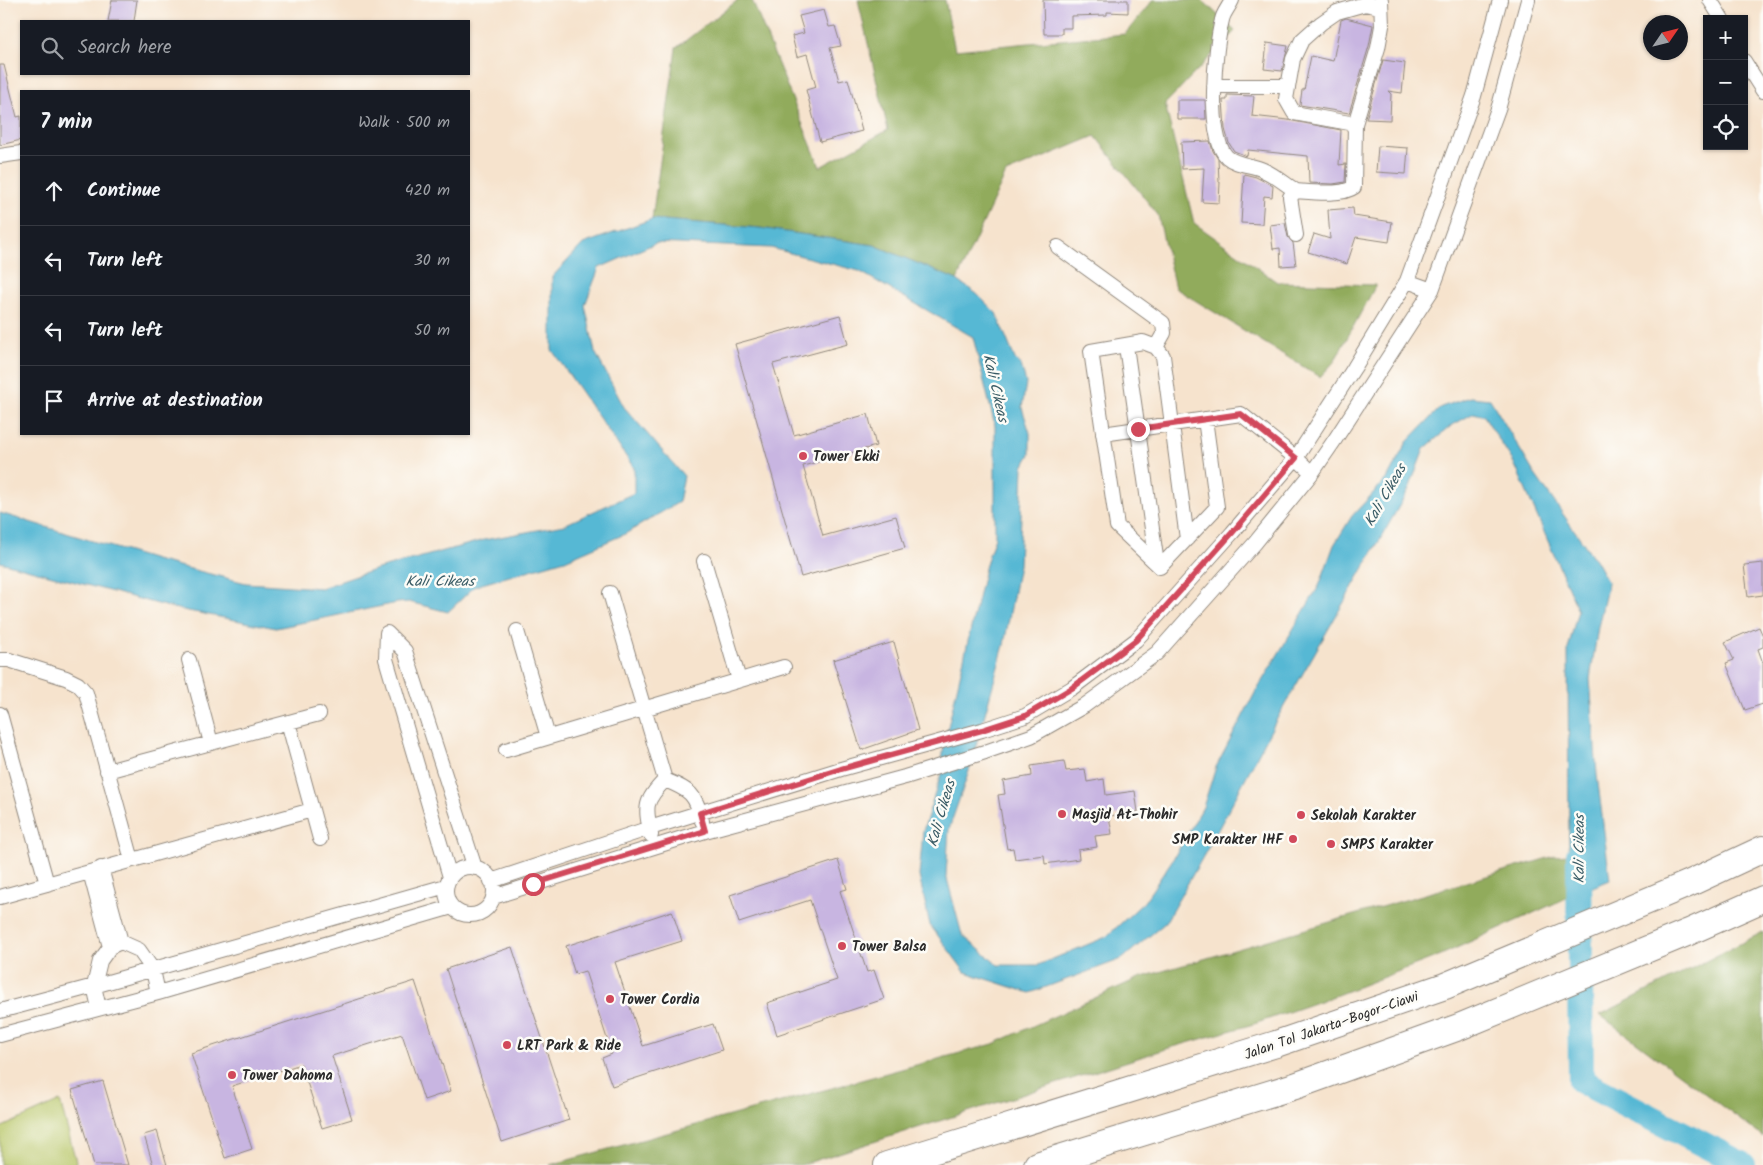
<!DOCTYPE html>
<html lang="en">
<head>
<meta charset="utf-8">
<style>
	:root { --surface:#171b24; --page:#20242c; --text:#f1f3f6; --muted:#9ea1a6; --line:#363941 }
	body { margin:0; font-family:Kalam,sans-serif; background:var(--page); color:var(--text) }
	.controls { position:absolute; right:15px; top:15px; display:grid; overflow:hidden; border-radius:0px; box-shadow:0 1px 4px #0004 }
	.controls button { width:45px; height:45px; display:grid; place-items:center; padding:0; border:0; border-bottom:1px solid var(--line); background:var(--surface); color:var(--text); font:25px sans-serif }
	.compass { position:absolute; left:1643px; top:15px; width:45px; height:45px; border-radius:50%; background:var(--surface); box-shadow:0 1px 4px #0004; rotate:55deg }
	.stop { position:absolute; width:15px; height:15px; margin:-11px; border:4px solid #d1495b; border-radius:50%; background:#fff }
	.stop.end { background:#d1495b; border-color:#fff; box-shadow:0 1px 5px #0008 }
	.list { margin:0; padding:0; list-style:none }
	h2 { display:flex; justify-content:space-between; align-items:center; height:65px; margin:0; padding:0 20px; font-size:21px }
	h2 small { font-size:16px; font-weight:400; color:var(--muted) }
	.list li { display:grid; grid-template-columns:32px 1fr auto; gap:15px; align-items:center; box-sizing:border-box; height:70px; padding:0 20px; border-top:1px solid var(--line) }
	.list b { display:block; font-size:19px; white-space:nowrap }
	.list em { font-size:16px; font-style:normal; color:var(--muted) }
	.icon { flex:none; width:28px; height:28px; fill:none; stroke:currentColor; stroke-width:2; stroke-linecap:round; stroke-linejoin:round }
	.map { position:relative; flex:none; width:1763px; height:1165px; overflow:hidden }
	.search { position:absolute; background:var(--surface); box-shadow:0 1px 4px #0004; left:20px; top:20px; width:450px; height:55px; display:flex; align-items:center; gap:12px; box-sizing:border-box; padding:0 18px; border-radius:0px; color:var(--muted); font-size:19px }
	.panel { position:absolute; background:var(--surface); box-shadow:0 1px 4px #0004; left:20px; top:90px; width:450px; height:345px; border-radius:0px }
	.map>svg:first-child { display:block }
	.green { fill:#b7c668; stroke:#71784a }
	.forest { fill:#91ab5c; stroke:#5e6b44 }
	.water { fill:#56b8d4; stroke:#407280 }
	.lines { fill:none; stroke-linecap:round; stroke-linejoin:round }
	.river { stroke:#56b8d4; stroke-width:26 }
	.building { fill:#c8b5e1 }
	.street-casing { stroke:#90877c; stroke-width:16 }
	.highway-casing { stroke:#90877c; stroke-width:28 }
	.street { stroke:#fff; stroke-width:14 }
	.highway { stroke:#fff; stroke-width:26 }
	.route { stroke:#d1495b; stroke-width:6 }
	.poi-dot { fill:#d1495b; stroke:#fdfcf7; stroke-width:2 }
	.labels { text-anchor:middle; stroke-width:5; stroke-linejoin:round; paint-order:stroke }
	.poi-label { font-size:14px; font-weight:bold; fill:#2b2b2b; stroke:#fdfcf7; text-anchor:start }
	.street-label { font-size:14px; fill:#2b2b2b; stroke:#fdfcf7 }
	.water-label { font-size:15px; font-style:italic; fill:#3a5c66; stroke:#fdfcf7 }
</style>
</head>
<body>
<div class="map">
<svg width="1763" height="1165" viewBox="0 0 1763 1165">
	<rect width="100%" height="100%" fill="#fdfcf7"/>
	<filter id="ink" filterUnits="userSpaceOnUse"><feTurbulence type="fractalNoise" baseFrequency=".02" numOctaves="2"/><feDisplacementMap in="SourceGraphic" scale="10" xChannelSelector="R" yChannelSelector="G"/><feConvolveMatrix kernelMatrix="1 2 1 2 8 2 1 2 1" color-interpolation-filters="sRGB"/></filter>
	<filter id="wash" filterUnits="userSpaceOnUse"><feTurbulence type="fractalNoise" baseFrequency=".0096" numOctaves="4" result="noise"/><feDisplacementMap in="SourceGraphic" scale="20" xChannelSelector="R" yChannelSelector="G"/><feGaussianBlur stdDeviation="1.12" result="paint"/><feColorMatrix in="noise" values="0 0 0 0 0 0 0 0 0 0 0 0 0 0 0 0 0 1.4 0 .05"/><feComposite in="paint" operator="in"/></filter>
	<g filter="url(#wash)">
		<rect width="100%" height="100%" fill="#f6e3cd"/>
		<path class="green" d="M60 1101 77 1165H0V1128Z"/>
		<path class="forest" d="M738 0H752L820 167 888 130 858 0H945L955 50 1125 34 1153 0H1202L1235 31 1165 104 1194 223 1277 282 1376 285 1334 362 1320 377 1175 288 1158 215 1095 136 1006 173 957 280 874 245 760 228 652 219 676 48Z
			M1569 855 1573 895 1441 955 1337 995 1257 1023 1166 1049 801 1165H550L993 1044 1139 978 1555 856Z
			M1763 932V1137L1600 1015Z"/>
		<path class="water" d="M652 219 760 228 874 245 957 280 977 294 996 313 1015 359 1021 365 1026 383 1022 408 1030 433V454L1023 467 1019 565 1004 645 970 768 949 829 946 875 962 935 998 965H1038L1106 937 1144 902 1173 859 1203 807 1216 767 1256 691 1319 586 1334 545 1352 516 1388 477 1407 442 1441 407 1470 397 1490 399 1534 473 1596 561 1608 583 1598 627 1590 679 1597 775 1610 880 1573 895 1569 855 1568 649 1578 610 1514 463 1484 416 1474 413 1451 426 1424 449 1409 489 1279 715 1212 841 1165 923 1122 959 1030 993 965 972 930 925 919 876 923 831 941 774 944 744 986 564 995 537V426L973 337 859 271 771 248 656 243 599 268 585 305 595 352 624 407 684 476 679 502 625 534 565 560 475 586 448 612 409 602 397 603 276 628 173 608 0 562V513L155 560 246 583 321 588 374 570 484 540 564 525 634 493V468L552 350V277L583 244Z"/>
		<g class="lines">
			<path class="river" d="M1579 855 1581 1081 1743 1165"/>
		</g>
		<g id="blocks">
			<path class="building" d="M112 0H137L134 21H108Z
				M1043 0H1128V13L1107 12V15L1071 16V28H1062V34H1044Z
				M824 10 829 27 835 26 841 46 830 48 839 81 848 79 862 131 820 142 806 90 816 87 807 54 797 57 792 36 804 33 799 16Z
				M1346 18 1373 25 1369 46 1349 113 1300 105 1302 90H1304L1311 56 1333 61 1341 20Z
				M1267 43 1288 46 1282 71 1264 69Z
				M1383 60 1405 63 1402 93 1388 91 1391 94 1390 120 1366 119Z
				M0 65H4L17 117 21 116V140L0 145Z
				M1227 95 1254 96 1252 116 1288 120 1341 130 1339 165 1346 164 1345 182 1333 184 1309 183 1308 156 1248 150 1247 156 1234 151 1229 143 1225 129 1223 100H1227Z
				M1177 100H1205L1206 119H1177Z
				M1210 141 1213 151 1218 159 1219 182H1220L1219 203 1202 202 1204 168 1182 169 1181 142Z
				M1378 146 1408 148 1406 174 1376 172Z
				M1244 174 1256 177 1273 186 1272 197 1264 196 1262 224 1241 223Z
				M1353 208 1354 216 1392 222 1389 242 1356 237 1347 264 1308 252 1314 234 1330 239 1328 210Z
				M1285 223 1288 237 1293 243 1296 265 1281 266 1280 248 1273 249 1270 225Z
				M840 315 848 344 773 364 794 435 868 414 876 446 803 466 823 536 896 516 905 548 801 577 735 344Z
				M1763 563V595L1748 597 1744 565Z
				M1759 627 1763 636V647L1758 649 1763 663V704L1745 710 1726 663 1734 660 1725 642Z
				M894 642 918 730 861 750 833 660Z
				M1064 761 1066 771 1085 769 1087 782 1104 779 1106 795 1135 791 1138 812 1109 816 1112 834 1095 836 1097 847 1078 850 1079 859 1045 864 1044 855 1015 859 1013 848 1007 849 998 795 1005 794 1003 781 1032 776 1031 766Z
				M838 860 847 889 840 891 867 972 874 970 884 999 777 1035 767 1003 837 980 810 900 739 923 730 895Z
				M672 911 682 941 615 962 643 1046 713 1024 722 1050 612 1086 602 1058 612 1054 585 971 575 974 566 946Z
				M512 947 569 1120 502 1142 446 969Z
				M415 981 451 1091 424 1100 402 1034 332 1056 352 1119 322 1128 301 1064 232 1086 252 1149 225 1158 191 1053Z
				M103 1081 128 1165H94L72 1090Z
				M157 1131 167 1165H153L144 1135Z"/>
		</g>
	</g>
	<g filter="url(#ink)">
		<use href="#blocks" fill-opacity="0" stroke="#90877c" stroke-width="1"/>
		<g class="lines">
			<g class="street-casing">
				<path id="street" d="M1232 0C1229 7 1223 13 1222 20 1215 47 1206 137 1227 157 1236 165 1253 165 1263 170 1275 175 1285 184 1296 191
					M1710 0 1722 19
					M1744 61 1763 91
					M1214 86H1288
					M1355 124 1294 113 1286 99 1293 59 1302 40 1321 23 1337 12 1365 4 1381 7
					M0 156 21 153
					M1296 235 1290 197 1296 191C1310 192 1342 196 1354 187L1355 124 1378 48 1382 26 1381 0
					M1058 247 1163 323 1164 333 1156 347
					M1407 281 1432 290
					M1126 346 1157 564
					M1103 434 1241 414 1296 458 1312 473
					M1187 539 1163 356 1156 347 1143 342 1091 351 1117 526 1160 567 1217 507 1205 419
					M704 561 739 680
					M610 593 665 780
					M517 631 548 737
					M387 633 405 651 475 868
					M387 633 386 659 450 877
					M0 660H9L66 678 78 684 86 693 132 860
					M189 660 211 743
					M0 714 47 884
					M288 722 320 839
					M506 750 784 667
					M107 771 319 714
					M665 780C690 790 696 794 702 821
					M651 835C645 807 644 801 665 780
					M446 891a24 24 0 1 1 48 0a24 24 0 1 1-48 0Z
					M101 868 121 942
					M90 872 110 947
					M491 881 650 828 841 769 982 730 1025 716 1072 688 1136 640 1232 533 1296 458 1354 368 1407 281 1474 96 1500 0
					M0 897 312 810
					M493 897 705 831 905 777 985 752 1031 736 1084 706 1157 653 1255 543 1312 473 1334 441 1432 290 1499 106 1528 0
					M99 1008 94 986 100 961 110 947 121 942 139 950 153 970 158 993
					M0 1011 94 986 446 886
					M0 1035 158 993 452 907"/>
			</g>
			<g class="highway-casing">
				<path id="highway" d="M887 1165 1276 1044 1445 986 1688 884 1763 849
					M1037 1165 1295 1086 1459 1027 1689 932 1763 899"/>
			</g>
			<use href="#street" class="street"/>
			<use href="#highway" class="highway"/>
		</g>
	</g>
	<g class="lines" filter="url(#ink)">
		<path class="route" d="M533 884 705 831 700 813 841 769 982 730 1025 716 1072 688 1136 640 1232 533 1296 458 1241 414 1138 429"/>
	</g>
	<g class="poi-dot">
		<circle cx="803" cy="456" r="5"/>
		<circle cx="1062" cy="814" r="5"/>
		<circle cx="1301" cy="815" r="5"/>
		<circle cx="1293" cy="839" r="5"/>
		<circle cx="1331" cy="844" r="5"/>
		<circle cx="842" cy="946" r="5"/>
		<circle cx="610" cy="999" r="5"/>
		<circle cx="507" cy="1045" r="5"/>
		<circle cx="232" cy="1075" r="5"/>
	</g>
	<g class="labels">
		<g class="poi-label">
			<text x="813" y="461">Tower Ekki</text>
			<text x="1072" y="819">Masjid At-Thohir</text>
			<text x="1311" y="820">Sekolah Karakter</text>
			<text x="1283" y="844" text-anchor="end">SMP Karakter IHF</text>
			<text x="1341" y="849">SMPS Karakter</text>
			<text x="852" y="951">Tower Balsa</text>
			<text x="620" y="1004">Tower Cordia</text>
			<text x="517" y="1050">LRT Park &amp; Ride</text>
			<text x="242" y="1080">Tower Dahoma</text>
		</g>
		<g class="street-label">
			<text transform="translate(1331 1025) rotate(-19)" y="5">Jalan Tol Jakarta–Bogor–Ciawi</text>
		</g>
		<g class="water-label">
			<text transform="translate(996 388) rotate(77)" y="5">Kali Cikeas</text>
			<text transform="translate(1385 495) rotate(-60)" y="5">Kali Cikeas</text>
			<text x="440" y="586">Kali Cikeas</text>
			<text transform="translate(941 813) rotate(-74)" y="5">Kali Cikeas</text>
			<text transform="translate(1579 849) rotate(-90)" y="5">Kali Cikeas</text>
		</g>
	</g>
</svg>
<div class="controls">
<button>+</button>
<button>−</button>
<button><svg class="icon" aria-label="locate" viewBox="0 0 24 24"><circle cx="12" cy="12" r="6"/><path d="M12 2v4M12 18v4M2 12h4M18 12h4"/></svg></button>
</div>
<svg class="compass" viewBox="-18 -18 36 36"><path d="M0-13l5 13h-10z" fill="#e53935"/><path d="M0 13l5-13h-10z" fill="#9ea1a6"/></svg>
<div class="stop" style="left:533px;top:884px"></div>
<div class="stop end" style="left:1138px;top:429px"></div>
<div class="search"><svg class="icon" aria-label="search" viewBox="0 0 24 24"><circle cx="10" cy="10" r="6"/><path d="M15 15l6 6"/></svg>Search here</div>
<section class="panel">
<h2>7 min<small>Walk · 500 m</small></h2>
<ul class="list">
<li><svg class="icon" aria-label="ahead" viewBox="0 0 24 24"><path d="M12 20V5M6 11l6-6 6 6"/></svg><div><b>Continue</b></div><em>420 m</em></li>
<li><svg class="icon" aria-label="left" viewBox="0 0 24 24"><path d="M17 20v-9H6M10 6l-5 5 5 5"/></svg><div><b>Turn left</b></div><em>30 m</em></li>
<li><svg class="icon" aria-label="left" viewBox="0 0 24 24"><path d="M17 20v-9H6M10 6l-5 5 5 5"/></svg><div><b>Turn left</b></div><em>50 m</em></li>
<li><svg class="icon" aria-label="arrive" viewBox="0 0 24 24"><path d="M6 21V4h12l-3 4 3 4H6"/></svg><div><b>Arrive at destination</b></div></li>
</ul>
</section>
</div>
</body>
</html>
